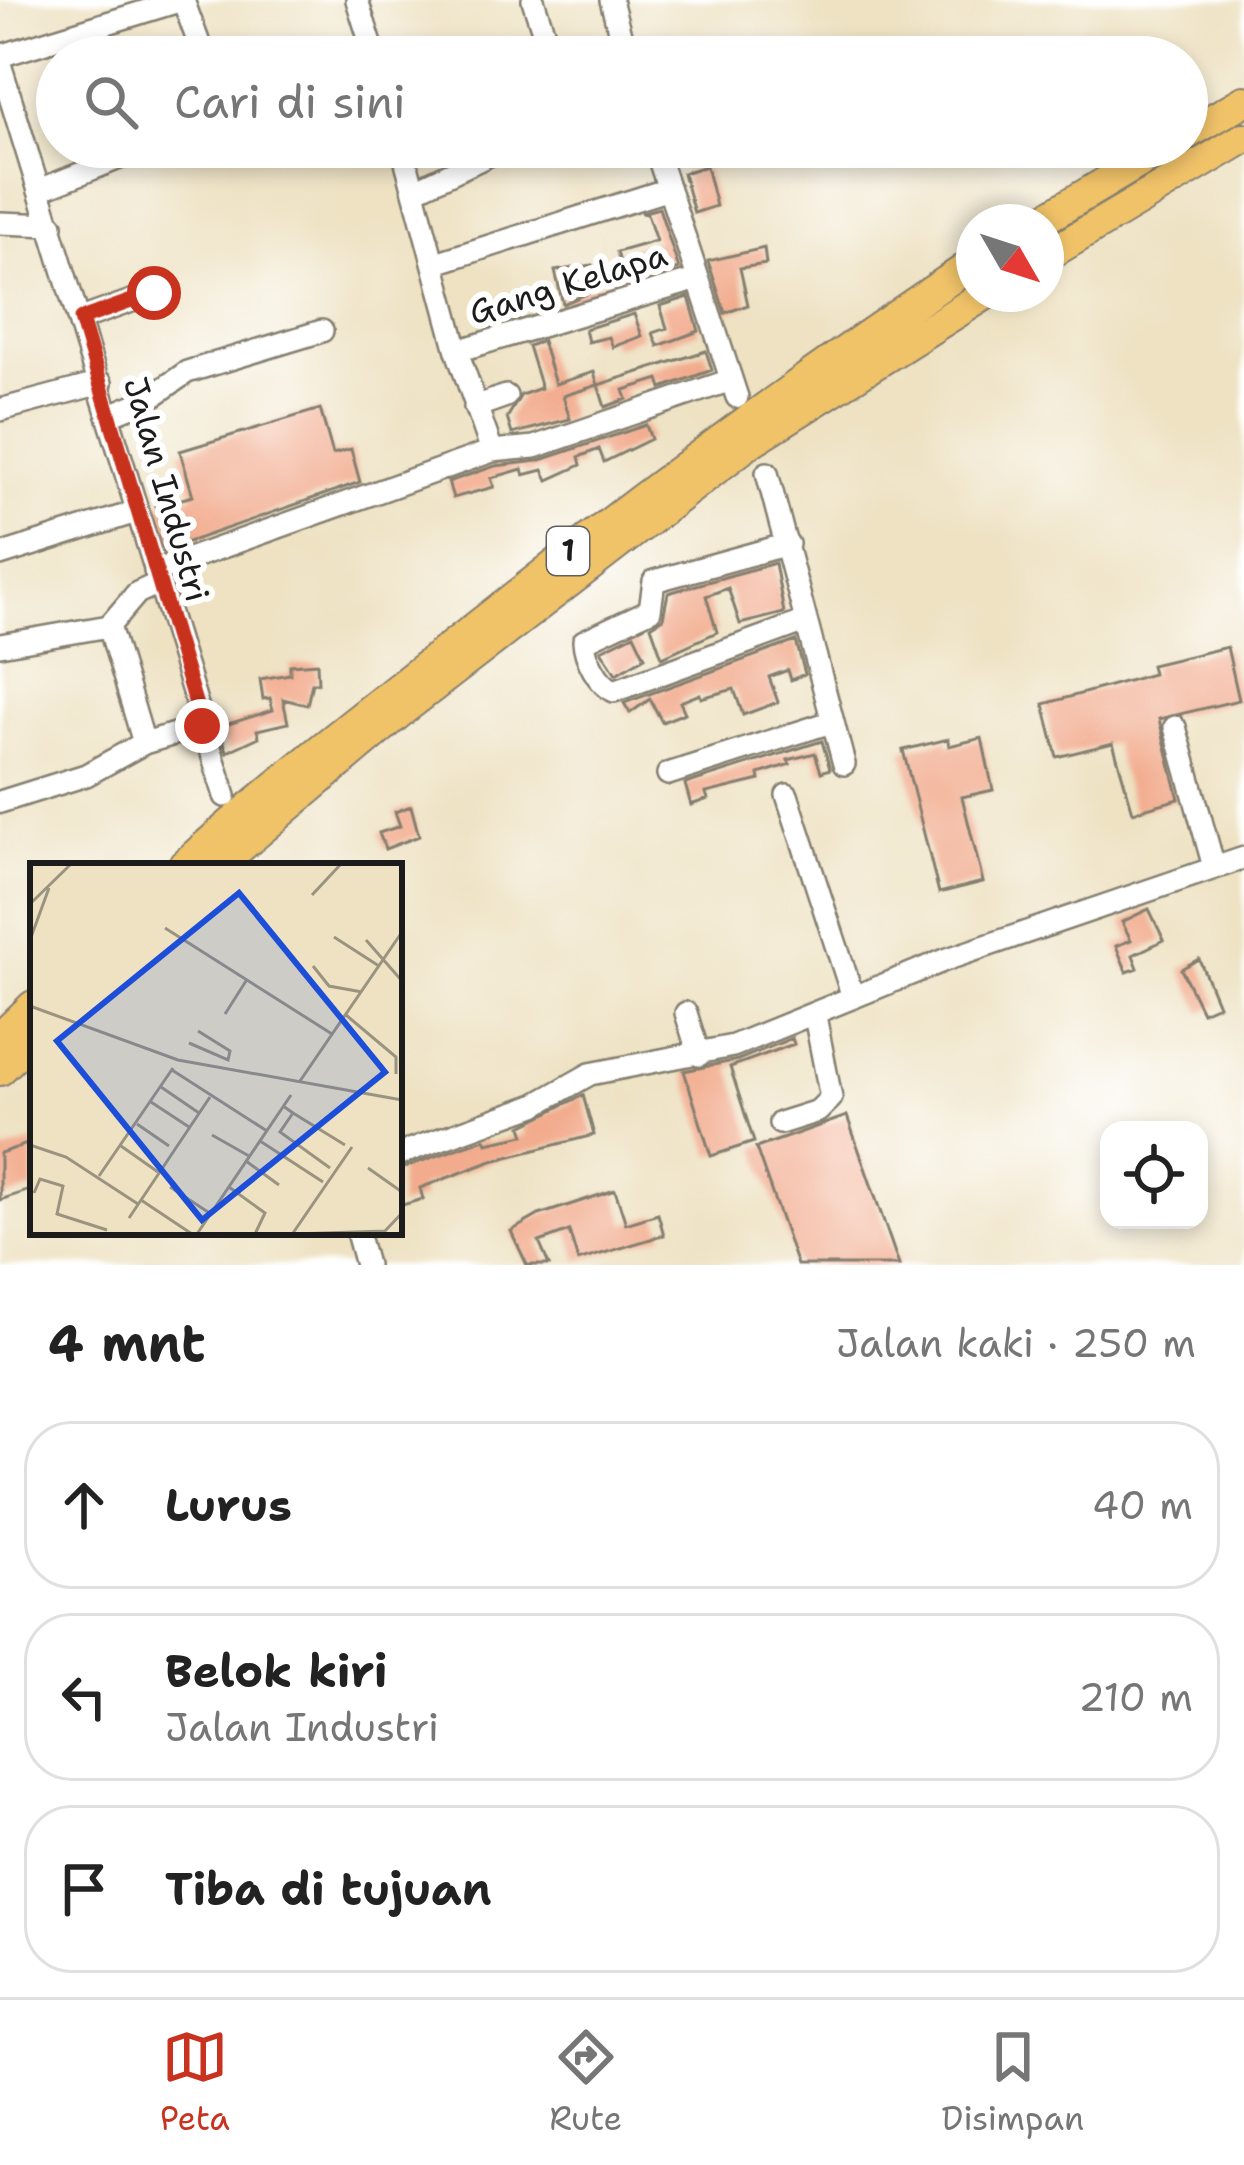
<!DOCTYPE html>
<html lang="id">
<head>
<meta charset="utf-8">
<style>
	:root { --surface:#fff; --page:#f6f6f6; --text:#222; --muted:#767676; --line:#e0e0e0; --accent:#c8321e }
	body { margin:0; font-family:"Shantell Sans",sans-serif; background:var(--page); color:var(--text) }
	.controls { position:absolute; right:36px; bottom:36px; display:grid; overflow:hidden; border-radius:24px; box-shadow:0 6px 18px #0003 }
	.controls button { width:108px; height:108px; display:grid; place-items:center; padding:0; border:0; border-bottom:3px solid var(--line); background:var(--surface); color:var(--text); font:60px sans-serif }
	.compass { position:absolute; left:956px; top:204px; width:108px; height:108px; border-radius:50%; background:var(--surface); box-shadow:0 6px 18px #0003; rotate:129deg }
	.stop { position:absolute; width:36px; height:36px; margin:-27px; border:9px solid #c8321e; border-radius:50%; background:#fff }
	.stop.end { background:#c8321e; border-color:#fff; box-shadow:0 3px 12px #0008 }
	.list { margin:0; padding:0; list-style:none }
	h2 { display:flex; justify-content:space-between; align-items:center; height:156px; margin:0; padding:0 48px; font-size:51px }
	h2 small { font-size:39px; font-weight:400; color:var(--muted) }
	.list li { display:grid; grid-template-columns:78px 1fr auto; gap:36px; align-items:center; box-sizing:border-box; height:168px; margin:0 24px 24px; padding:0 24px; border:3px solid var(--line); border-radius:48px }
	.list b { display:block; font-size:45px; white-space:nowrap }
	.list p { margin:0; font-size:39px; white-space:nowrap; color:var(--muted) }
	.list em { font-size:39px; font-style:normal; color:var(--muted) }
	.icon { flex:none; width:66px; height:66px; fill:none; stroke:currentColor; stroke-width:2; stroke-linecap:round; stroke-linejoin:round }
	.map { position:relative; flex:none; width:1244px; height:1265px; overflow:hidden }
	.search { position:absolute; background:var(--surface); box-shadow:0 6px 18px #0003; left:36px; right:36px; top:36px; height:132px; display:flex; align-items:center; gap:30px; box-sizing:border-box; padding:0 42px; border-radius:66px; color:var(--muted); font-size:45px }
	.sheet { height:732px; background:var(--surface) }
	nav { display:flex; justify-content:space-around; align-items:center; box-sizing:border-box; height:168px; border-top:3px solid var(--line); background:var(--surface); font-size:33px; color:var(--muted) }
	nav a { display:grid; justify-items:center; gap:6px }
	nav .on { color:var(--accent) }
	.map>svg:first-child { display:block }
	.building { fill:#f2ab8d }
	.lines { fill:none; stroke-linecap:round; stroke-linejoin:round }
	.minor-casing { stroke:#857f70; stroke-width:26 }
	.highway-casing { stroke:#857f70; stroke-width:34 }
	.minor { stroke:#fff; stroke-width:21 }
	.highway { stroke:#f1c369; stroke-width:30 }
	.route { stroke:#c8321e; stroke-width:15 }
	.labels { text-anchor:middle; stroke-width:12; stroke-linejoin:round; paint-order:stroke }
	.shield { fill:#fff; stroke:#606060; stroke-width:3 }
	.shield-label { font-size:30px; font-weight:bold; fill:#1c1c1c }
	.street-label { font-size:33px; fill:#1c1c1c; stroke:#fff }
	.inset-road { fill:none; stroke:#9a9380; stroke-width:3 }
	.view { fill:#1d4ed8; fill-opacity:0.15; stroke:#1d4ed8; stroke-width:6 }
	.inset-edge { fill:none; stroke:#1c1c1c; stroke-width:6 }
</style>
</head>
<body>
<div class="map">
<svg width="1244" height="1265" viewBox="0 0 1244 1265">
	<rect width="100%" height="100%" fill="#fff"/>
	<filter id="ink" filterUnits="userSpaceOnUse"><feTurbulence type="fractalNoise" baseFrequency=".00833" numOctaves="2"/><feDisplacementMap in="SourceGraphic" scale="24" xChannelSelector="R" yChannelSelector="G"/><feConvolveMatrix kernelMatrix="1 2 1 2 8 2 1 2 1" color-interpolation-filters="sRGB"/></filter>
	<filter id="wash" filterUnits="userSpaceOnUse"><feTurbulence type="fractalNoise" baseFrequency=".004" numOctaves="4" result="noise"/><feDisplacementMap in="SourceGraphic" scale="48" xChannelSelector="R" yChannelSelector="G"/><feGaussianBlur stdDeviation="2.7" result="paint"/><feColorMatrix in="noise" values="0 0 0 0 0 0 0 0 0 0 0 0 0 0 0 0 0 1.4 0 .05"/><feComposite in="paint" operator="in"/></filter>
	<g filter="url(#wash)">
		<rect width="100%" height="100%" fill="#eee2c3"/>
		<g id="blocks">
			<path class="building" d="M706 166 716 206 694 213 683 173Z
				M659 208 679 269 666 273 664 266 624 277 617 252 656 241 647 214 641 213Z
				M764 248 766 264 740 268 748 305 725 313 708 261Z
				M592 265 598 289 563 304 555 271Z
				M689 297 699 331 658 346 653 333 667 328 660 306Z
				M634 314 642 336 613 347 609 337 588 342 585 329Z
				M542 341 555 384 594 372 598 385 563 396 570 419 512 434 507 418 521 395 541 388 528 346Z
				M706 351 712 370 662 388 659 379 624 390 627 399 605 407 598 385Z
				M320 409 333 454 351 449 360 482 168 549 156 506 193 496 180 451Z
				M646 425 651 439 604 462 599 449 579 457 581 465 548 480 543 470 524 475 522 469 491 478 494 487 453 498 448 482 495 466 538 461Z
				M775 563 784 613 740 624 728 588 706 596 717 632 662 657 651 626 663 618 668 593Z
				M634 634 645 657 616 674 601 650Z
				M796 641 805 674 791 680 788 670 769 677 778 702 743 715 734 689 701 698 700 694 680 702 685 713 662 722 650 699 630 713 624 703Z
				M1227 647 1239 700 1159 719 1179 799 1133 812 1113 743 1057 757 1044 704 1153 674 1151 665Z
				M317 663 318 683H312L307 705 283 699 288 723 257 730 259 737 227 752 219 727 273 710 270 698 263 699 260 679 290 674V665Z
				M982 738 993 790 962 797 983 882 939 893 903 750 948 739 949 746Z
				M822 741 830 769 821 772 815 753 788 760 790 764 759 774 760 780 706 793 708 799 691 805 685 784Z
				M411 806 419 836 385 849 379 833 400 826 395 812Z
				M1149 909 1164 940 1133 955 1138 968 1127 972 1116 946 1131 940 1122 922Z
				M1199 959 1218 1005 1202 1012 1181 969Z
				M792 1038 794 1044 730 1067 754 1142 711 1156 684 1071 738 1060Z
				M583 1095 594 1135 492 1161 420 1188 423 1199 399 1206V1169L485 1139 487 1143 525 1135 522 1126Z
				M847 1116 899 1265H797L756 1148Z
				M33 1142V1189L0 1200V1153Z
				M615 1190 626 1224 658 1214 664 1235 578 1261 569 1231 539 1242 549 1265H527L511 1231 539 1215Z"/>
		</g>
	</g>
	<g filter="url(#ink)">
		<use href="#blocks" fill-opacity="0" stroke="#857f70" stroke-width="3"/>
		<g class="lines">
			<g class="minor-casing">
				<path id="minor" d="M183 0 201 49
					M357 0 375 57
					M533 0 546 40
					M611 0 626 57
					M0 56 182 0
					M0 64 225 796
					M402 147 457 351 492 451
					M655 147 737 397
					M42 189 147 147
					M415 190 506 147
					M0 223 52 225
					M436 263 669 189
					M81 319 154 293
					M457 351 698 279
					M475 407 506 396
					M0 410 101 383
					M110 415 147 400 187 372 322 331
					M767 473 844 764
					M788 544 654 581 650 610 584 641C585 658 598 684 614 691L806 621
					M0 555 136 512
					M155 571 492 451 534 447 731 380
					M109 626 137 593 159 583
					M0 645 109 626 144 743 202 726
					M1175 727 1214 867
					M668 774 831 722
					M787 795 853 997
					M0 802 86 775 144 743
					M686 1013 699 1055
					M780 1123 818 1111 831 1098 815 1016
					M399 1154 535 1105 590 1074 733 1046 945 960 1244 858
					M357 1232 366 1265"/>
			</g>
			<g class="highway-casing">
				<path id="highway" d="M1187 134 1244 101
					M1039 222 1165 147
					M1046 256 1244 138
					M183 866C287 772 399 688 509 601 660 482 814 370 974 263
					M218 866 405 708 752 441 986 294
					M0 1038 33 1006
					M0 1070 33 1038"/>
			</g>
			<use href="#minor" class="minor"/>
			<use href="#highway" class="highway"/>
		</g>
	</g>
	<g class="lines" filter="url(#ink)">
		<path class="route" d="M154 293 81 319 202 726"/>
	</g>
	<g class="labels">
		<rect class="shield" x="547" y="527" width="42" height="48" rx="9"/>
		<g class="shield-label">
			<text x="568" y="561">1</text>
		</g>
		<g class="street-label">
			<text transform="translate(568 283) rotate(-17)" y="12">Gang Kelapa</text>
			<text transform="translate(167 489) rotate(74)" y="12">Jalan Industri</text>
		</g>
	</g>
	<g transform="translate(30 863)">
		<rect width="372" height="372" fill="#eee2c3"/>
		<path class="inset-road" d="M282 32 311 1M0 41 41 1M135 65 302 171M304 74 349 103M0 77 19 25M336 77 372 118M283 103 299 123 332 129M0 143 148 197 372 237M195 151 216 118M316 152 366 194V211M159 180 198 197 200 188 168 168M142 207 237 268M270 218 372 69M131 224 169 250M121 239 159 264M253 243 263 250 250 269 300 305M263 250 315 282M107 261 139 283M182 272 219 293M230 278 293 319M0 282 36 294 108 341M91 283 128 309M216 298 249 322M338 305 372 329M69 313 143 205M140 324 181 351M199 324 235 350 225 371M4 330 10 316 33 323 27 351 77 367M111 337 162 371M99 355 180 234M263 370 322 284M167 371 261 232M263 371 355 368 372 350"/>
		<path class="view" d="M209 30 355 209 172 357 27 178Z"/>
		<rect width="372" height="372" class="inset-edge"/>
	</g>
</svg>
<div class="controls">
<button><svg class="icon" aria-label="locate" viewBox="0 0 24 24"><circle cx="12" cy="12" r="6"/><path d="M12 2v4M12 18v4M2 12h4M18 12h4"/></svg></button>
</div>
<svg class="compass" viewBox="-18 -18 36 36"><path d="M0-13l5 13h-10z" fill="#e53935"/><path d="M0 13l5-13h-10z" fill="#767676"/></svg>
<div class="stop" style="left:154px;top:293px"></div>
<div class="stop end" style="left:202px;top:726px"></div>
<div class="search"><svg class="icon" aria-label="search" viewBox="0 0 24 24"><circle cx="10" cy="10" r="6"/><path d="M15 15l6 6"/></svg>Cari di sini</div>
</div>
<section class="sheet">
<h2>4 mnt<small>Jalan kaki · 250 m</small></h2>
<ul class="list">
<li><svg class="icon" aria-label="ahead" viewBox="0 0 24 24"><path d="M12 20V5M6 11l6-6 6 6"/></svg><div><b>Lurus</b></div><em>40 m</em></li>
<li><svg class="icon" aria-label="left" viewBox="0 0 24 24"><path d="M17 20v-9H6M10 6l-5 5 5 5"/></svg><div><b>Belok kiri</b><p>Jalan Industri</p></div><em>210 m</em></li>
<li><svg class="icon" aria-label="arrive" viewBox="0 0 24 24"><path d="M6 21V4h12l-3 4 3 4H6"/></svg><div><b>Tiba di tujuan</b></div></li>
</ul>
</section>
<nav>
<a class="on"><svg class="icon" aria-label="map" viewBox="0 0 24 24"><path d="M3 6l6-2 6 2 6-2v14l-6 2-6-2-6 2zM9 4v14M15 6v14"/></svg>Peta</a>
<a><svg class="icon" aria-label="directions" viewBox="0 0 24 24"><path d="M12 3l9 9-9 9-9-9zM9 14v-3h6M13 9l2 2-2 2"/></svg>Rute</a>
<a><svg class="icon" aria-label="saved" viewBox="0 0 24 24"><path d="M7 4h10v16l-5-4-5 4z"/></svg>Disimpan</a>
</nav>
</body>
</html>
